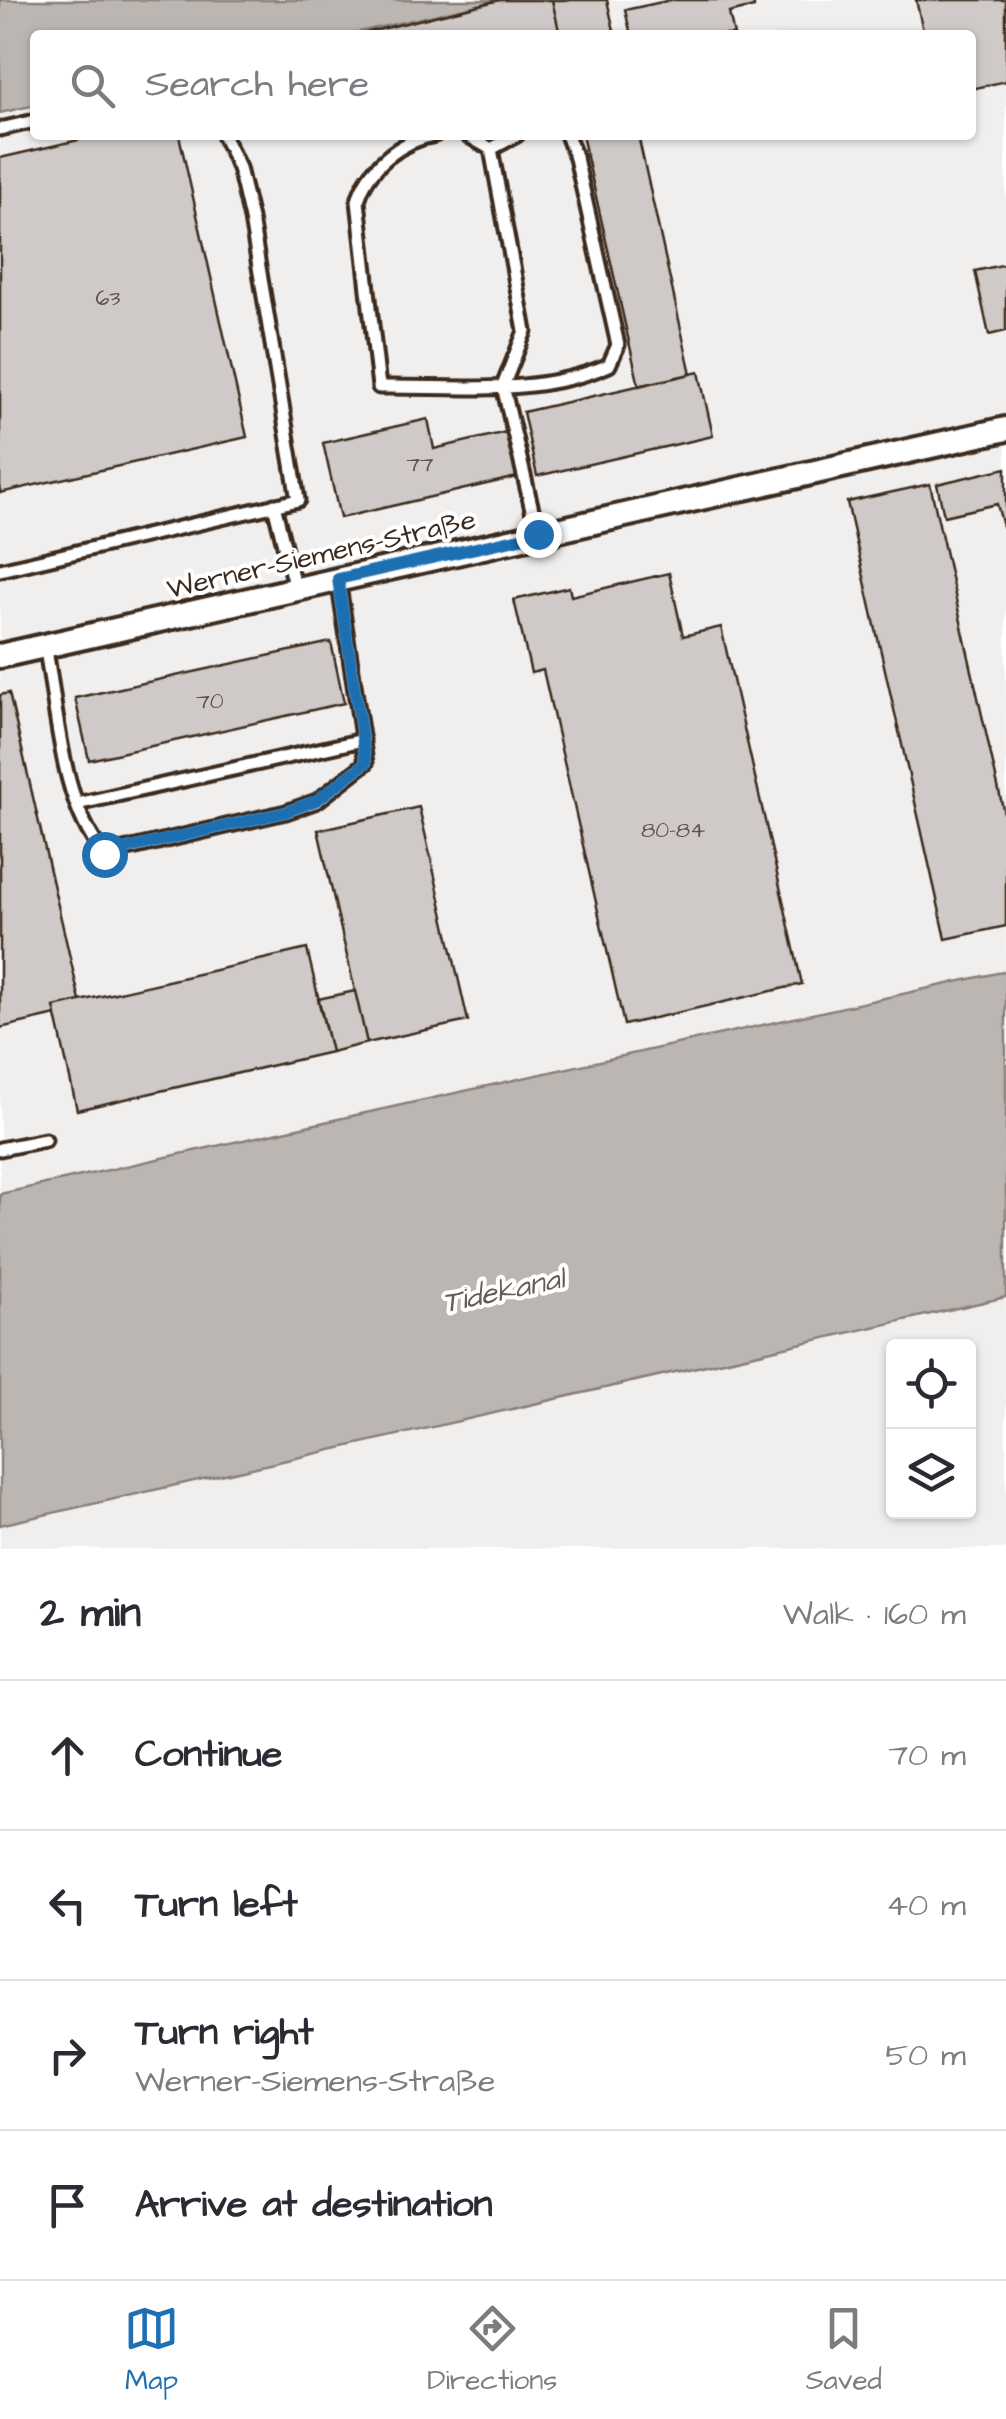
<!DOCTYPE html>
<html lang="en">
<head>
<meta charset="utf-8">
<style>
	:root { --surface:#fff; --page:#f7f7f7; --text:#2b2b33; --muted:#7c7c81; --line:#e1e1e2; --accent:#1f6fb2 }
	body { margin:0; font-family:"Architects Daughter",sans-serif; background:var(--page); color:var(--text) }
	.controls { position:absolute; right:30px; bottom:30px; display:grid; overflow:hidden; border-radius:10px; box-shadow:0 2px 8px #0004 }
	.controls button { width:90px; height:90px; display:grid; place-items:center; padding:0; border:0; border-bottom:2px solid var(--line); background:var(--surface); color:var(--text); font:50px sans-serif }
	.stop { position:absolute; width:30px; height:30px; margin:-22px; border:8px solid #1f6fb2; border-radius:50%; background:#fff }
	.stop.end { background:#1f6fb2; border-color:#fff; box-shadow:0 2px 10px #0008 }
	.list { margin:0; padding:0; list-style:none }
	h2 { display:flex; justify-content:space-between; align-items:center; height:130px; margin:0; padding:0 40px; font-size:42px }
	h2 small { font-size:32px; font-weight:400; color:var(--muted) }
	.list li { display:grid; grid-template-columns:65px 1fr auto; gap:30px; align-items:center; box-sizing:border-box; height:150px; padding:0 40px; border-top:2px solid var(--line) }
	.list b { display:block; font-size:38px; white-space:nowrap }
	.list p { margin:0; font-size:32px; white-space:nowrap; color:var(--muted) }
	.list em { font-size:32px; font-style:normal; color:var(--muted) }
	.icon { flex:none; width:55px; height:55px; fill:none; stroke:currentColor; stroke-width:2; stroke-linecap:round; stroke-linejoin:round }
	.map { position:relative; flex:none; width:1006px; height:1549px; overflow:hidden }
	.search { position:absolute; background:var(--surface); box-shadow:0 2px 8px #0004; left:30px; right:30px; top:30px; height:110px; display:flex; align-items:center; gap:25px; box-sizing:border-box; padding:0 35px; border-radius:10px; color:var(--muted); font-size:38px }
	.sheet { height:730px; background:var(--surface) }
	nav { display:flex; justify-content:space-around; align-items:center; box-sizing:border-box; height:140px; border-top:2px solid var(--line); background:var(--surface); font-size:28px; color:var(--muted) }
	nav a { display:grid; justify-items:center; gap:5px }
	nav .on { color:var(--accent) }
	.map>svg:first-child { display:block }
	.built { fill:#f1efee; fill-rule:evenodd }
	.water { fill:#bcb6b3; stroke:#887e77; stroke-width:2.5 }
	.building { fill:#cfcac7; stroke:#3b2a1e; stroke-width:2.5 }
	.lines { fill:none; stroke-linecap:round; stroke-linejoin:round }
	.lane-casing { stroke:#3b2a1e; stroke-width:19 }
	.street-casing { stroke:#3b2a1e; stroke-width:30 }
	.lane { stroke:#fff; stroke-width:11 }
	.street { stroke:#fff; stroke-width:22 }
	.route { stroke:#1f6fb2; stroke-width:12 }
	.labels { text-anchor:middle; stroke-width:8; stroke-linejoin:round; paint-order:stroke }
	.number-label { font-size:22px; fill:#605248 }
	.street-label { font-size:28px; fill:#3b2a1e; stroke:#fff }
	.water-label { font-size:30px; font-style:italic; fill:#685b52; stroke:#fff }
</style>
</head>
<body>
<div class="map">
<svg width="1006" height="1549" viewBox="0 0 1006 1549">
	<rect width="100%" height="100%" fill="#fff"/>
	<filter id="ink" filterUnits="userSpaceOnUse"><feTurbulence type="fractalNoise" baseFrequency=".01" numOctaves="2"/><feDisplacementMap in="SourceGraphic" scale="20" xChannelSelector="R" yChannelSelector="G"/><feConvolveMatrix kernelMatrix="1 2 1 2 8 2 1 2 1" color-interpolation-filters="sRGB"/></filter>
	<g filter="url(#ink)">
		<path class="built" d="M500 0H1006V971L0 1194V113L35 105V135H971V35H346Z
			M1006 1297V1549H0V1525ZM894 1346H968V1512H894Z"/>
		<path class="water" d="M0 0H500L346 35H35V105L0 113Z
			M1006 971V1297L0 1525V1194Z"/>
		<path class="building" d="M500 0H552L560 35H357Z
			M552 0H607L615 35H560Z
			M671 0H753L754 7 729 13 734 35H631L625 10Z
			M916 0H1006V81L971 89V35H924Z
			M100 135H179L247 437 0 493V158Z
			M582 135H638L691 374 639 386Z
			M1006 264V331L989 335 975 271Z
			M699 372 713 436 537 476 523 412Z
			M428 419 434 449 506 432 517 477 340 518 323 443Z
			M1006 468V538L997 504 944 516 937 484Z
			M930 484 1006 822V926L946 939 847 502Z
			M669 573 683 636 721 627 802 984 624 1025 543 670 531 673 514 600 569 587 571 596Z
			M331 642 344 703 89 760 75 698Z
			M9 693 80 1001 54 1007 56 1015 0 1028V695Z
			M419 807 468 1021 367 1043 318 830Z
			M307 949 331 1052 77 1110 54 1007Z
			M355 991 367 1043 331 1052 318 999Z"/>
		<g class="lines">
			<g class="lane-casing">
				<path id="lane" d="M0 129 35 121
					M435 135C401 140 366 169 358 201L379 387C457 386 536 397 609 365L618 345 576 158 567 135
					M467 135 491 149 525 331 503 386 538 535
					M491 149 517 135
					M274 505 295 589
					M0 570 298 500 251 219 239 168 223 135
					M45 645C58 712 60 801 104 854L115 852 286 812 317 801 366 763 338 579
					M77 804 363 740
					M0 1149 45 1140"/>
			</g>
			<g class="street-casing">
				<path id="street" d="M0 656 1006 429"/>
			</g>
			<use href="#lane" class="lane"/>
			<use href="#street" class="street"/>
		</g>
	</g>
	<g class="lines" filter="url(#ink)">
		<path class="route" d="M104 854 286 812 317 800 366 763 338 579 538 534"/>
	</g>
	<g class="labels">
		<g class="number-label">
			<text x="108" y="305">63</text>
			<text x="420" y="471">77</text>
			<text x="210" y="708">70</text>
			<text x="673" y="837">80-84</text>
		</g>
		<g class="street-label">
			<text transform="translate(321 553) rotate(-13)" y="10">Werner-Siemens-Straße</text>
		</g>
		<g class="water-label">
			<text transform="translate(503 1290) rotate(-12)" y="10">Tidekanal</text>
		</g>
	</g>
</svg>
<div class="controls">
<button><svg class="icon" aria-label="locate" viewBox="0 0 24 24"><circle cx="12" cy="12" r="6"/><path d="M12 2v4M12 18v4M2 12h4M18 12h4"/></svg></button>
<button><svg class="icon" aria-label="layers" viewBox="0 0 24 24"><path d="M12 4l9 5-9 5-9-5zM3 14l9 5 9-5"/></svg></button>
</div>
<div class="stop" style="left:104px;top:854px"></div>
<div class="stop end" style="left:538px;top:534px"></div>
<div class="search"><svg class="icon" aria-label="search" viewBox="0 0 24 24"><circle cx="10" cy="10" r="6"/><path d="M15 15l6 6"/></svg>Search here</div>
</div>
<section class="sheet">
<h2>2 min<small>Walk · 160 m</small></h2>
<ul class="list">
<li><svg class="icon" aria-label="ahead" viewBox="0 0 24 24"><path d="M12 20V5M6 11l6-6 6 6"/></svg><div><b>Continue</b></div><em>70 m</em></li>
<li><svg class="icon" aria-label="left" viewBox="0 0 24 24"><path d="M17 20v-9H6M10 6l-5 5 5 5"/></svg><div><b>Turn left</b></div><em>40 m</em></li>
<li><svg class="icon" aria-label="right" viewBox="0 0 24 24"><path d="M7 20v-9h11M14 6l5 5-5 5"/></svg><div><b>Turn right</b><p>Werner-Siemens-Straße</p></div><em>50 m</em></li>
<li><svg class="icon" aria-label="arrive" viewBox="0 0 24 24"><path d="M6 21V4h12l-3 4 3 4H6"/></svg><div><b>Arrive at destination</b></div></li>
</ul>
</section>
<nav>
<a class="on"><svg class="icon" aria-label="map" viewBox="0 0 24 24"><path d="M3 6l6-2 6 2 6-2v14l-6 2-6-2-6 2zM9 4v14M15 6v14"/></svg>Map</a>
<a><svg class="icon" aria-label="directions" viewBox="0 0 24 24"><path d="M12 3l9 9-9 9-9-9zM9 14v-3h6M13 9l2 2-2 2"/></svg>Directions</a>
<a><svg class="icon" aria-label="saved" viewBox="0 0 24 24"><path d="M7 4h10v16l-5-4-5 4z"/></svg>Saved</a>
</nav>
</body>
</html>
